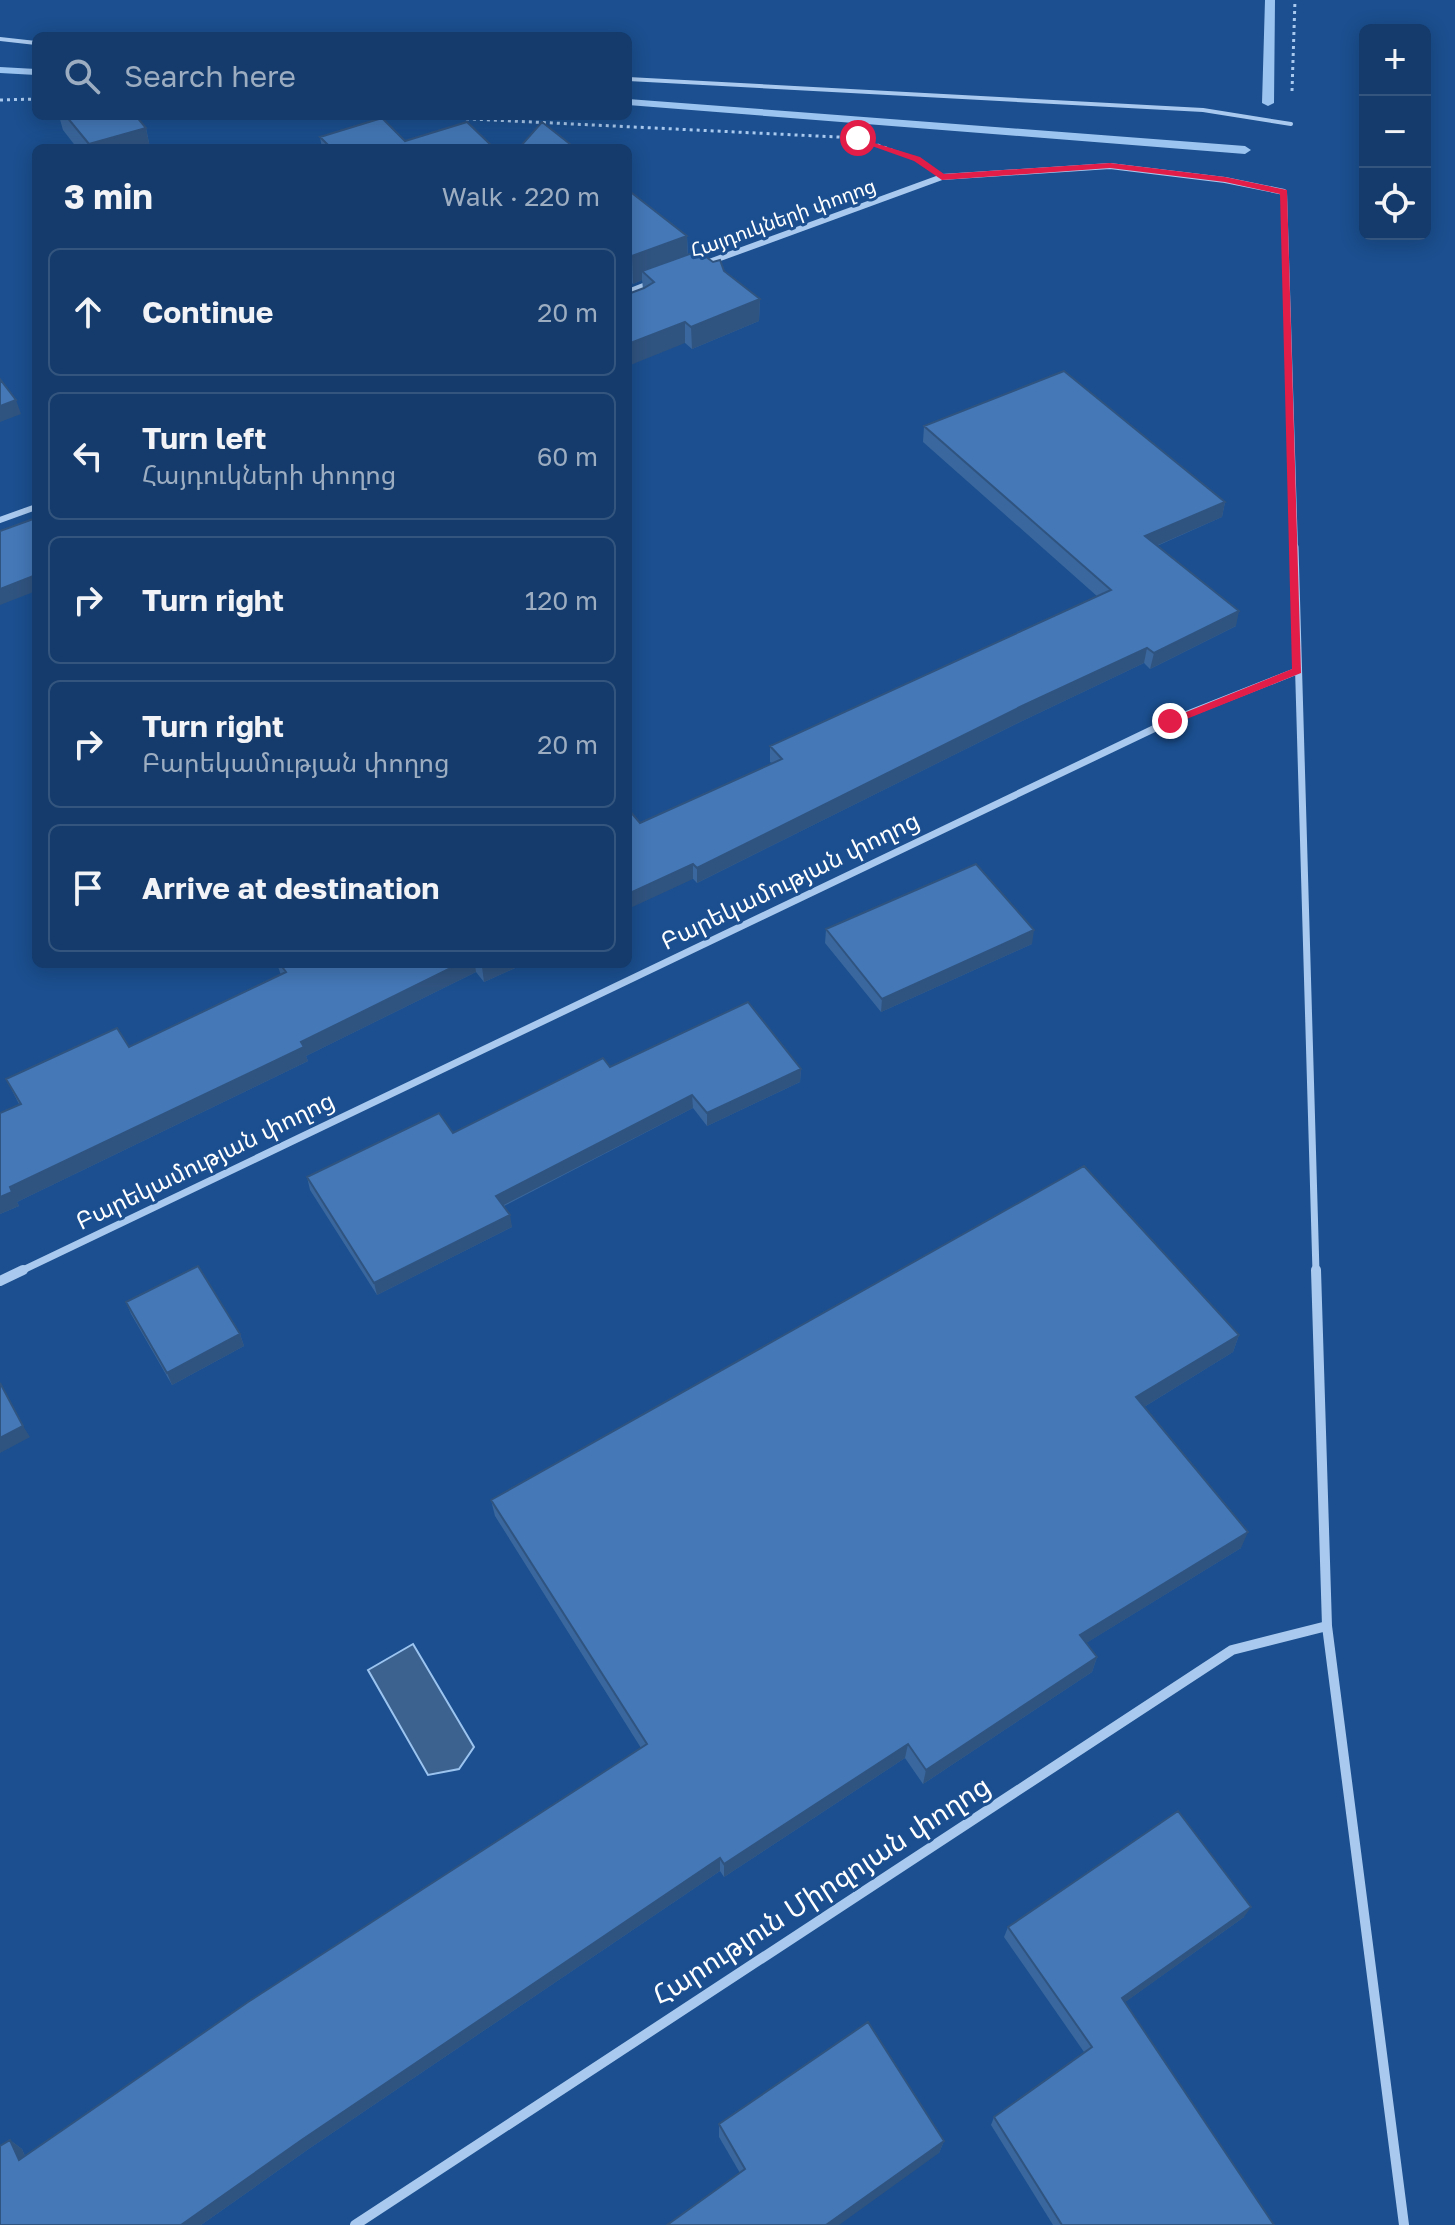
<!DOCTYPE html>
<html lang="en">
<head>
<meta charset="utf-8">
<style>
	:root { --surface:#143b6b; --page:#214673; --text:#f1f3f6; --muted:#9dadc1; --line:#33557e }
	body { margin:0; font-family:"Golos Text","Noto Sans Armenian",sans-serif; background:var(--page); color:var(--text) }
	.controls { position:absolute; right:24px; top:24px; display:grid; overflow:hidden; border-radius:12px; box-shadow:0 4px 20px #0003 }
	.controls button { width:72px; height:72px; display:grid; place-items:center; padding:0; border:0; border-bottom:2px solid var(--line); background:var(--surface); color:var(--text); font:40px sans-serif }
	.stop { position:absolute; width:24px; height:24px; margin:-18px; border:6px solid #e11d48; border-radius:50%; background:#fff }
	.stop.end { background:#e11d48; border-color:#fff; box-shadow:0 2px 8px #0008 }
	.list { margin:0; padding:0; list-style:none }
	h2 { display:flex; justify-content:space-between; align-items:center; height:104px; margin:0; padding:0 32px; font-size:34px }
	h2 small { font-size:26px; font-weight:400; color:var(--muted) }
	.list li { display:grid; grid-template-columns:52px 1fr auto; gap:24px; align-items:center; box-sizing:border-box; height:128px; margin:0 16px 16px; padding:0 16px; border:2px solid var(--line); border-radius:12px }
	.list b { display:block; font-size:30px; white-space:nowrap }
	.list p { margin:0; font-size:26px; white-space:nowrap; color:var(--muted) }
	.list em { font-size:26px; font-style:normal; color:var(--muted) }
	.icon { flex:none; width:44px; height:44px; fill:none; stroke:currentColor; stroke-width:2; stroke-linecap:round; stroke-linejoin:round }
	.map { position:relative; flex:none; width:1455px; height:2225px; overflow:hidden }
	.search { position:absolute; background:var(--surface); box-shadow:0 4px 20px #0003; left:32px; top:32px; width:600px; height:88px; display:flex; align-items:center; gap:20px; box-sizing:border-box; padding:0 28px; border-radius:12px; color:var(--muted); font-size:30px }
	.panel { position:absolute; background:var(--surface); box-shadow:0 4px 20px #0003; left:32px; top:144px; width:600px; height:824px; border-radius:12px }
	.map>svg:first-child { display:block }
	.water { fill:#3c6290; stroke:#9cc4f0; stroke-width:2 }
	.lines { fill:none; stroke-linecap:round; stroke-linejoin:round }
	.stream { fill:#9cc4f0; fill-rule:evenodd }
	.path { stroke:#a9c9ee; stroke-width:3; stroke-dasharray:3 4; stroke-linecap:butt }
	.service { stroke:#a9c9ee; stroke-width:4 }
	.minor-far2 { stroke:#a9c9ee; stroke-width:6 }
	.minor-far1 { stroke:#a9c9ee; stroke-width:7 }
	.minor { stroke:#a9c9ee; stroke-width:10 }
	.wall { fill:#3a679d }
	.shaded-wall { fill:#305480 }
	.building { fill:#4478b7; stroke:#305480; stroke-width:2 }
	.route { fill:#e11d48 }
	.labels { text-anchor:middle; stroke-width:6; stroke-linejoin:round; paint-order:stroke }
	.far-street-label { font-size:20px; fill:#fff; stroke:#1b4f8f }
	.street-label { font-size:24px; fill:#fff; stroke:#1b4f8f }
	.near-street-label { font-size:28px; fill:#fff; stroke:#1b4f8f }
</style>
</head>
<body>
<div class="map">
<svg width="1455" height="2225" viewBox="0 0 1455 2225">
	<rect width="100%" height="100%" fill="#1b4f8f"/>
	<path class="water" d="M413 1644 474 1747 459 1769 428 1775 368 1670Z"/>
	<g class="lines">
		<path class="stream" d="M1265 0H1275L1274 103 1268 106 1262 103Z
			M0 67 36 69V75L0 73Z
			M628 99 1245 146 1251 150 1245 154 628 105Z"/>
		<path class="path" d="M1292 91 1295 0
			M0 100 36 99
			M410 116 858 138 900 153"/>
		<path class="service" d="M0 39 36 43
			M628 79 1203 110 1291 124"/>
		<path class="minor-far2" d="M701 265 942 177 1110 166 1225 180 1284 192 1295 549
			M628 292 651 283
			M0 520 36 507"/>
		<path class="minor-far1" d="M1295 547 1316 1272
			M19 1272 1170 721 1297 671"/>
		<path class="minor" d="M1316 1270 1327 1626 1404 2225
			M0 1281 23 1270
			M355 2225 1232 1650 1327 1626"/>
	</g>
	<path class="wall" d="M59 116H136L146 128 150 148H77L63 130Z
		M320 137 405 141 494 148H322Z
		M628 190 687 236 688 255 724 271 760 299 759 321 692 349 685 343 643 289 642 280 633 284 628 279Z
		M924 426 1225 502 1222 517 1157 546 1236 626 1150 669 1144 663 1020 722 697 883 640 823 772 763 770 762V746L1098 597 923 442Z
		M826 929 1032 944 881 1012 825 943Z
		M277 964H524L484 982 476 972 306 1056 308 1061 17 1202 19 1206 0 1214 19 1104 6 1079 129 1047 281 975Z
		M610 1067 801 1069 800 1082 707 1126 693 1108 504 1206 512 1227 377 1295 310 1190 307 1177 453 1133Z
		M126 1302 240 1334 244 1346 172 1385 131 1314Z
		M1239 1335 1233 1352 1144 1407 1241 1548 1086 1643 1097 1657 1092 1672 923 1784 905 1758 724 1877 720 1871 310 2148 201 2225H0L10 2140 22 2149 25 2156 641 1748 495 1516 491 1500Z
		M1244 1917 1125 2002 1274 2225H1053L991 2125 994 2117 1084 2052 1004 1937 1008 1927Z
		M719 2124 944 2141 939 2153 740 2173 719 2137Z"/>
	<path class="shaded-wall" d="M146 128 150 148H90L89 144Z
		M687 236 688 264 642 271V280L633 284 632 256Z
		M760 299 759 321 692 349 691 327Z
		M685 322V343L628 366V344Z
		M16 400 21 414 0 422V406Z
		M1225 502 1222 517 1142 552 1145 536Z
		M36 575V591L0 605V589Z
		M1239 611 1236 626 1150 669 1154 653Z
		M1147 648 1144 663 1020 722 697 883V868L1022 706Z
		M693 864V879L628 909V894Z
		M1034 930 1032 944 881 1012 882 999Z
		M459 964H475L476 972 306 1056 308 1061 17 1202 19 1206 0 1214V1197L10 1187Z
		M489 964H524L484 982 482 967Z
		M801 1069 800 1082 707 1126V1113Z
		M692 1095 693 1108 498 1208 496 1196Z
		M510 1215 512 1227 377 1295 374 1283Z
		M240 1334 244 1346 172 1385 167 1373Z
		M1239 1335 1233 1352 1131 1415 1136 1397Z
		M23 1426 30 1437 0 1453V1438Z
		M1248 1532 1241 1548 1075 1650 1080 1635Z
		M1097 1657 1092 1672 923 1784 926 1770Z
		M908 1744 905 1758 724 1877V1864Z
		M720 1858V1871L310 2148 201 2225H181L303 2139Z
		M1251 1907 1244 1917 1117 2008 1122 1998Z
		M10 2140 22 2149 30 2169 19 2160Z
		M944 2141 939 2153 839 2225H826Z"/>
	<path class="building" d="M66 116H136L146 128 89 144Z
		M382 118 405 141 467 122 494 148H331L320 137Z
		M542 122 575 148H519Z
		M628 190 687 236 632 256 628 253Z
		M698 251 713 262 720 260 724 271 760 299 691 327 685 322 628 344V294L644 288 654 282 642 271Z
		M1064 371 1225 502 1145 536 1239 611 1154 653 1147 648 1022 706 697 868 693 864 628 894V810H629L640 823 782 759 770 746 1111 590 924 426Z
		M0 379 16 400 0 406Z
		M36 518V575L0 589V531Z
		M976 864 1034 930 882 999 826 929Z
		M280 964H459L301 1042 304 1047 10 1187 12 1192 0 1197V1113L21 1104 6 1079 117 1028 129 1047 286 972Z
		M748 1002 801 1069 707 1113 692 1095 496 1196 510 1215 374 1283 307 1177 439 1113 453 1133 603 1058 610 1067Z
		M1084 1166 1239 1335 1136 1397 1248 1532 1080 1635 1097 1657 926 1770 908 1744 724 1864 720 1858 303 2139 181 2225H0V2146L10 2140 19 2160 248 2002 647 1744 491 1500Z
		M198 1266 240 1334 167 1373 126 1302Z
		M0 1383 23 1426 0 1438Z
		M1178 1811 1251 1907 1122 1998 1274 2225H1062L994 2117 1092 2047 1008 1927Z
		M868 2022 944 2141 826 2225H667L745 2169 719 2124Z"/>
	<path class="route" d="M855 137 920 157 944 174 1110 163 1225 177 1287 190 1301 673 1174 724 1164 721 1292 669 1280 194 1225 182 1110 168 942 180 914 161 855 140Z"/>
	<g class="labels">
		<g class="far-street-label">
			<text transform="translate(783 218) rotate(-20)" y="7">Հայդուկների փողոց</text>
		</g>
		<g class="street-label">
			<text transform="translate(790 881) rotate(-26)" y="8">Բարեկամության փողոց</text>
			<text transform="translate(205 1161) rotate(-26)" y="8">Բարեկամության փողոց</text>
		</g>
		<g class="near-street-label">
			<text transform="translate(821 1890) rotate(-33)" y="10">Հարություն Միրզոյան փողոց</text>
		</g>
	</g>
</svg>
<div class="controls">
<button>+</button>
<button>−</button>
<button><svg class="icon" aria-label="locate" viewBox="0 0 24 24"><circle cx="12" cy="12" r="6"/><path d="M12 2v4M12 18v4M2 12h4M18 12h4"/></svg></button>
</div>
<div class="stop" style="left:858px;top:138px"></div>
<div class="stop end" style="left:1170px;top:721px"></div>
<div class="search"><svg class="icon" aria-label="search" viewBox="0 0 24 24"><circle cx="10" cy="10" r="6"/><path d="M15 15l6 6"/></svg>Search here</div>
<section class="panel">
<h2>3 min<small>Walk · 220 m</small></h2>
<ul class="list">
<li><svg class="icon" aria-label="ahead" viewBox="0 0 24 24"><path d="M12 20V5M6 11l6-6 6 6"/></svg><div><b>Continue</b></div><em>20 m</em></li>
<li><svg class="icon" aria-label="left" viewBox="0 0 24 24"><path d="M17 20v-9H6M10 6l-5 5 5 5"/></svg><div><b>Turn left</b><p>Հայդուկների փողոց</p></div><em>60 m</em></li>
<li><svg class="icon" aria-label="right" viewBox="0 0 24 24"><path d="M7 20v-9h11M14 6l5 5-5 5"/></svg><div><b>Turn right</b></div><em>120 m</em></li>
<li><svg class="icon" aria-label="right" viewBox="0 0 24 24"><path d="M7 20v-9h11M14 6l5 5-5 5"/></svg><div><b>Turn right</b><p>Բարեկամության փողոց</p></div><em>20 m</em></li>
<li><svg class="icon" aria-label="arrive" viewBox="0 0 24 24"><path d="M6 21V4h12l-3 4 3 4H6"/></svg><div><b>Arrive at destination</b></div></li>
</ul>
</section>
</div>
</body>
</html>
